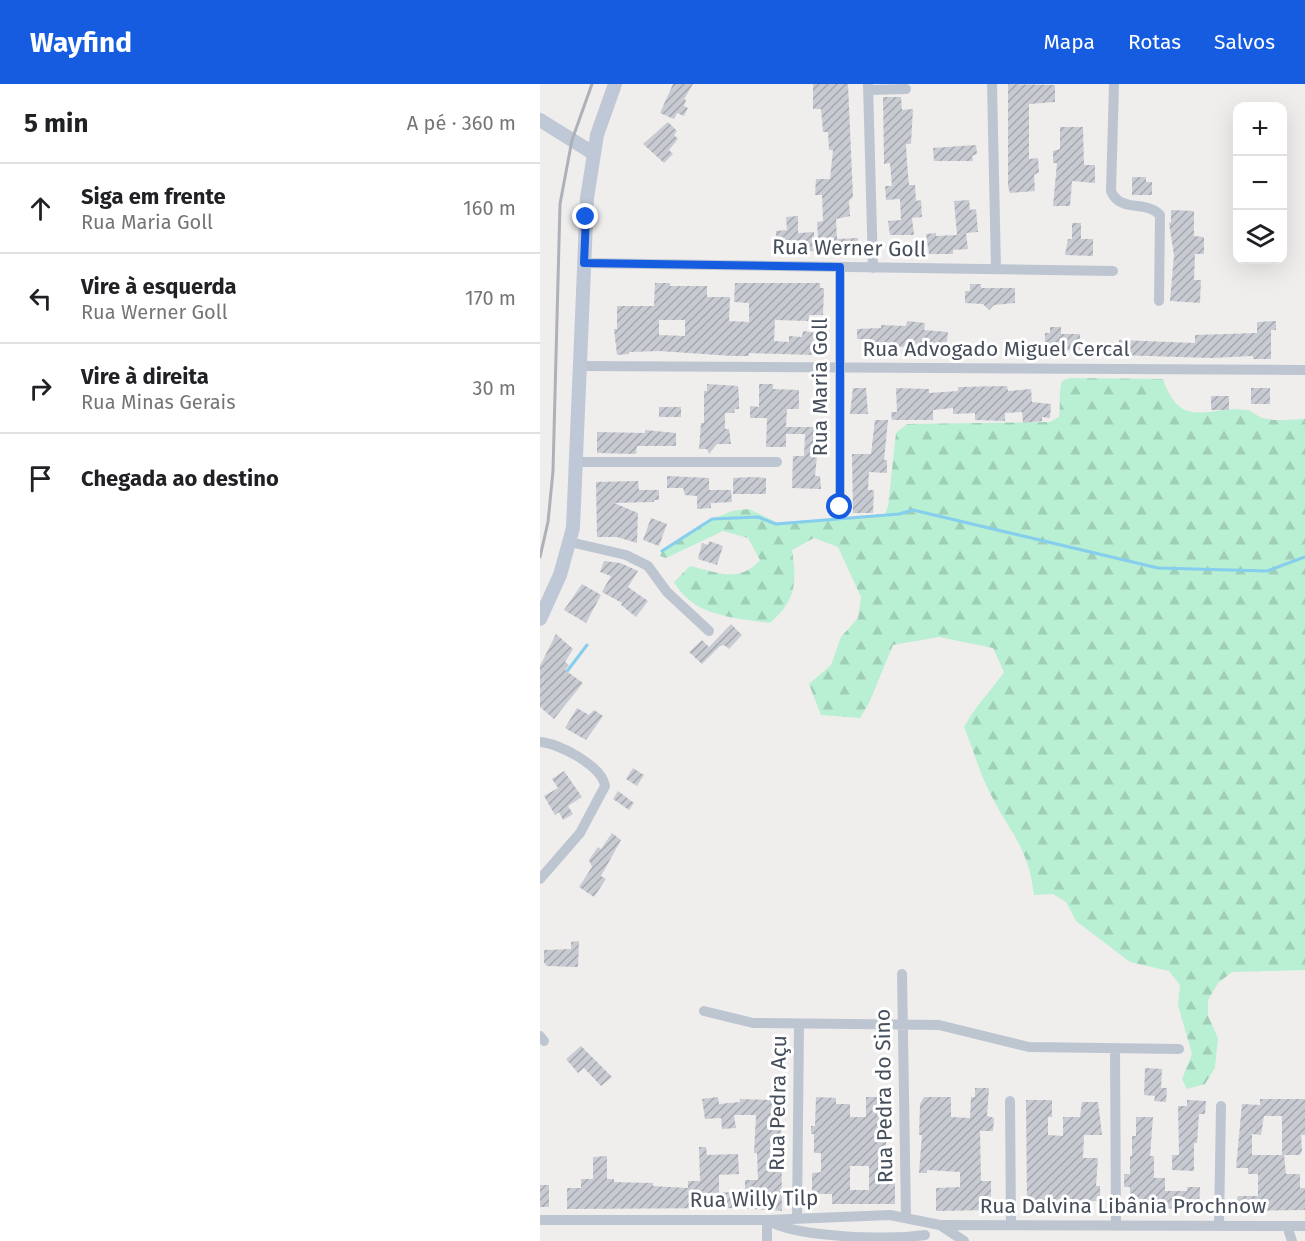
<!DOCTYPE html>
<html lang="pt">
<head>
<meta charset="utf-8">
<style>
	:root { --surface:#fff; --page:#f6f6f6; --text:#202124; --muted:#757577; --line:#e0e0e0; --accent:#155ce1 }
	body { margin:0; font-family:"Fira Sans",sans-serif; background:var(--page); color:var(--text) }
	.controls { position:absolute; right:18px; top:18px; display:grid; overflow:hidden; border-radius:12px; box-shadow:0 6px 24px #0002 }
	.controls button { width:54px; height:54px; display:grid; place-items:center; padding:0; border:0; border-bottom:2px solid var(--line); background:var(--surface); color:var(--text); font:30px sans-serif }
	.stop { position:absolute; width:18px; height:18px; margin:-14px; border:4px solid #155ce1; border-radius:50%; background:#fff }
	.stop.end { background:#155ce1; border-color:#fff; box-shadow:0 2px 6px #0008 }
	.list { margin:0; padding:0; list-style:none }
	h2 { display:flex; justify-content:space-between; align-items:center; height:78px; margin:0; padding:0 24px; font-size:26px }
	h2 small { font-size:20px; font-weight:400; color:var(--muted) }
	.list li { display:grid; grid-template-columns:39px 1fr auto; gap:18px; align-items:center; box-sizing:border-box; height:90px; padding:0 24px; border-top:2px solid var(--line) }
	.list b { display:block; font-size:22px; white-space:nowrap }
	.list p { margin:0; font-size:20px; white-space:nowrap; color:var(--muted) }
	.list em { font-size:20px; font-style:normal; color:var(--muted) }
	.icon { flex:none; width:33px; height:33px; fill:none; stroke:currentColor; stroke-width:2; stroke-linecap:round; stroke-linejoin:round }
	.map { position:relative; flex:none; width:765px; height:1157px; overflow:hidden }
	header { display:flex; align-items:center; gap:36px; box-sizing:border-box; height:84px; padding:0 30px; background:var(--accent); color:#fff }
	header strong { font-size:28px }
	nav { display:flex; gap:33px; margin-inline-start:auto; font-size:21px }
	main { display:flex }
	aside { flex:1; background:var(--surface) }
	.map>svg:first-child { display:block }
	.forest { fill:url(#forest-firs) }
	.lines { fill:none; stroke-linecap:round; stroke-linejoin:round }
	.stream { stroke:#85ceed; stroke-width:3 }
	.building { fill:url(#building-hatch); fill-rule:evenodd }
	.street { stroke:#bdc6d0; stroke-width:10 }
	.secondary { stroke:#bfc8d7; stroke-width:14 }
	.rail { stroke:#afb1b8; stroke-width:3 }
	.route { stroke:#155ce1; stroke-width:8 }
	.labels { text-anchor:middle; stroke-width:6; stroke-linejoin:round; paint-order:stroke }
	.street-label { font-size:21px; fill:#454e5a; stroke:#fff }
</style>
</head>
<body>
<header>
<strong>Wayfind</strong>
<nav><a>Mapa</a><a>Rotas</a><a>Salvos</a></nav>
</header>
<main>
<aside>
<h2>5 min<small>A pé · 360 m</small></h2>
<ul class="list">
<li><svg class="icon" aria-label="ahead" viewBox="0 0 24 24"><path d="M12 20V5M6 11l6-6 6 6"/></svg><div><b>Siga em frente</b><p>Rua Maria Goll</p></div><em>160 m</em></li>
<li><svg class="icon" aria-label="left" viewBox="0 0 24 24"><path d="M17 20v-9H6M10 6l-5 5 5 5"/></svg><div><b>Vire à esquerda</b><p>Rua Werner Goll</p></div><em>170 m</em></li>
<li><svg class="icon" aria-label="right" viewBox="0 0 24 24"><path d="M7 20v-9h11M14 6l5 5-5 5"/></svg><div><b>Vire à direita</b><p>Rua Minas Gerais</p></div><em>30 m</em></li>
<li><svg class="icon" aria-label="arrive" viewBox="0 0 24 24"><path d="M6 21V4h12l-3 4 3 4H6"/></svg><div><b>Chegada ao destino</b></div></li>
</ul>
</aside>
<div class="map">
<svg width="765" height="1157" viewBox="0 0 765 1157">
	<defs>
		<pattern id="forest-firs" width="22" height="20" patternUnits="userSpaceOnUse" patternTransform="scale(1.5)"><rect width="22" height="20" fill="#b9efd3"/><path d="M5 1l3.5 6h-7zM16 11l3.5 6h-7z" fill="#a0cfb7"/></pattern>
		<pattern id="building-hatch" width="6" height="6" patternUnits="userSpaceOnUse" patternTransform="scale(1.5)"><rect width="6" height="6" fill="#c9cbd3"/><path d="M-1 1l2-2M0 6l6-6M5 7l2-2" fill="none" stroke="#a5a7ae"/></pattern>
	</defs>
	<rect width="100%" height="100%" fill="#f0eded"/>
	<path class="forest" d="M530 294 623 295C641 349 671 320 707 326 713 327 717 333 723 334 735 338 753 335 765 335V886L692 888 678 899 668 916V932L678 954 675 984 665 1000 647 1005 642 995 652 970 638 921 640 901 629 887 590 878 536 837 526 818 513 810 494 811C488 761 470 750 450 709 439 688 433 664 424 643 435 622 451 607 464 588L453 564 399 553 353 561 329 619 320 634 281 631 269 600 291 581 301 553 318 534 321 513 298 463 274 454 252 466C257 499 256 516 230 539 193 534 153 532 134 498L150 482C177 488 199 500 220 476L208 454 183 447 126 474 120 472 122 467 172 435 192 427 209 425 240 440 345 431 348 422 356 349 367 340 510 338 519 333C521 320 518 311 522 297Z"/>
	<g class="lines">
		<path class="stream" d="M122 467 172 435 218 433 236 440 359 430 373 426 618 484 727 487 765 473
			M25 590 47 561"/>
	</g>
	<path class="building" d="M133 0H153L144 15 146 16 144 22 148 24 144 32 137 29 134 35 120 29Z
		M273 0H308L313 113 309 117 310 132 296 135 297 155 318 154 319 166 295 168V163L290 164 289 154H278L277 138 283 137 282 111H275L276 95H290L293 66H289L288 48H283L281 25H273Z
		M468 0 515 1V18L489 20V75L498 74 499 88 494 91 495 107 470 109 468 102Z
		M343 13H361L362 26 373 25 371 60H366L367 78 369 101H375L376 117 381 116 382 133 372 134 374 151H350L348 137 361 136 360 115 346 116 345 102H352L350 79 344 80Z
		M128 38 137 47 134 51 138 55 129 66 133 70 124 79 103 60Z
		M520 43H543L544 81H555V99L532 97 530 122H513L517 79H513V67L520 65Z
		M436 61 437 70 432 72 433 77H394L393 64Z
		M592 93H606V98H612V111H592Z
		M429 116 430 126 436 125 438 148 426 149 428 165 413 166V170H389L386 150 396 149V152L417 151 414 117Z
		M631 126 654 127V152L664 153V170H655L654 196H661L660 219 630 217 634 171 629 139 631 138Z
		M258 132V149L274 148 275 167 237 169 236 147 247 146 246 133Z
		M532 139H541V155H553V172L525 171 528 155H532Z
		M115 199H130V202H167V213H190L189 237 209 238V219L194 218 195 199H280V204H284L283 231H269V237L235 236 234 257 249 258V252L262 253 263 247 277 249 276 271 209 269V272H193L119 267 89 268V270L77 271 74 245H77V222H114ZM119 236H145V252L119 251Z
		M430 200H441V204H475V219L454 221 449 226 443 220 425 219V207H430Z
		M367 237 385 239 384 246 408 248 406 266 384 265V262L331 264V255H317V245L341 244V241L366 242Z
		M736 237V246H731V275H713V272L671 274 577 271V273H559L560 258 579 259V256L655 259V251L717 249V238Z
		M510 243H521V250H540V266L505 267V249H510Z
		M167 300 198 302 199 315V325H195L194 329H185V345H189L191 360H177L169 370 167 365H159L161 339H164V307H167Z
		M219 300H233V305L259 306V325H247L246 343H280L275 392H280L281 405 252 404 253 372H264L265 350H246V363H226L227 334H210V322L219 323Z
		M467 302 468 307 491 305 492 318 511 320 510 334 502 333V337L483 339 482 328 465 329V337L435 336V329L413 330V324L393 326V336H352L351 328H357L356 304 389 305V309L418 307V303Z
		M313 304H326L328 330H310Z
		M711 304H730V320H711Z
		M671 312H689V326H671Z
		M119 323H141V333H119Z
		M335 336H348L344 376H347V389L329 388 328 406H334L333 429H313L312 370H331Z
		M105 346 136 349V362H97L96 370 57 369V348L105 349Z
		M127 392 169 394V406H191L192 418 171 419V424L157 425V412L145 411 143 404H127Z
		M212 393 226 394V410H193V394Z
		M98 397 99 406H119V416H114V418L74 419 98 429 97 459 77 453H57L56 398Z
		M111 434 127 440 119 462 103 456Z
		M169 457 183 462 177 481 158 475 162 459 168 461Z
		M64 477 80 479 98 487 88 503 108 517 96 533 81 521 82 519 62 508 71 492 60 488Z
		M42 500 61 511 46 539 24 526Z
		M191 540 202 551 189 565 184 561 180 562 162 580 149 568 162 556 169 563Z
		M16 550 33 565 25 578 29 581 25 586 43 599 14 635 0 623V582Z
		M37 624 49 631 54 626 63 632 46 656 25 644Z
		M93 684 104 691 97 702 86 695Z
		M24 687 42 713 28 722 33 730 23 736 19 728 15 731 4 712 18 704 12 695Z
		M78 707 94 719 89 726 73 715Z
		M72 749 81 756 61 792 66 795 54 813 39 803 52 783 49 776 58 763 61 765Z
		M39 857 38 883 7 882 4 879V866L31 865V858Z
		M41 962 72 993 61 1002 44 984 38 989 26 975Z
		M605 984 622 985 621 1004H627L626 1018 614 1017 615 1012 604 1011Z
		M435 1004H449L447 1032 454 1034 453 1047H440L441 1097H451V1126L396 1127V1104L420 1103V1088L387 1086V1089H379L382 1051H379L380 1020 384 1013H411V1033L430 1034 431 1013H435Z
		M178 1013 179 1020 200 1018V1015L232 1016V1032H241L242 1127 199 1124 27 1125V1104H41V1095H53V1073L67 1072V1095H74V1098L113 1099V1102L148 1104V1097H160L159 1063H166L167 1071 198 1070 199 1090 179 1091V1108L205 1109V1096H218L217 1069H214L216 1031H194L196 1044 182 1045 181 1034 165 1035 162 1015Z
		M276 1013 296 1014V1020H310V1033H326V1013H343L344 1032 348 1033 344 1089H353V1093L355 1092V1120H292V1110H272V1089L281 1088V1069H274V1050H271V1042H275ZM310 1082H329V1106H310Z
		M720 1015H765V1051H761L762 1067 760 1071H744L746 1090H760V1104H765V1126L700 1127 695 1121 698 1112H718V1090H708V1084H696L702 1020 720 1021ZM724 1032H742V1071H712V1050L721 1051Z
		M486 1016H512V1033H508V1051L523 1052V1033H540L542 1018H558L562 1051H544L543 1074H558L556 1102H560V1117H534V1122L523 1123 487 1120Z
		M647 1016 666 1017 665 1030H659L657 1059H654V1087L632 1086V1071H639L638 1022H647Z
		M596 1033H613L610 1072H614V1094H625V1107H647V1103H660L659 1123 633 1125 626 1124V1118H590V1103H584V1090H590V1072H592V1052H596Z
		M0 1101H9V1123H0Z"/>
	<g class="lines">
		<path class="street" d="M328 0 333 184
			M452 0 456 185
			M574 0 571 107C580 129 607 116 620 131L619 217
			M328 6 366 5
			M44 179 573 187
			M39 282 765 286
			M37 378H237
			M300 423V183
			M30 458 86 471 108 482 127 508 169 547
			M0 658C19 659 62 682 65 702L40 749 0 795
			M362 890 366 1133
			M164 927 213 939 399 941 489 963 639 965
			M0 952 4 957
			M575 965 576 1141
			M470 1017 471 1141
			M257 1134 259 940
			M0 1136H227L350 1131 400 1141 424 1157
			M227 1136C256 1154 350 1156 385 1151
			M227 1136V1157
			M402 1141 765 1142
			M679 1141 681 1022
			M747 1142 752 1157"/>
		<path class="secondary" d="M0 36 53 69
			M0 535 20 491 33 444 47 114 57 51 75 0"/>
		<path class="rail" d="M0 473 8 438 13 387 20 120 32 56 52 0"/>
	</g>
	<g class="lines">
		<path class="route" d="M46 133 44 179 300 183V423"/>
	</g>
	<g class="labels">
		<g class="street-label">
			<text transform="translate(309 164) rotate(1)" y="7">Rua Werner Goll</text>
			<text x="456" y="272">Rua Advogado Miguel Cercal</text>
			<text transform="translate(280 303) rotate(-90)" y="7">Rua Maria Goll</text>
			<text transform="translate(344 1012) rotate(-91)" y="7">Rua Pedra do Sino</text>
			<text transform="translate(238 1019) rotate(-89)" y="7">Rua Pedra Açu</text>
			<text transform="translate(214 1115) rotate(-1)" y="7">Rua Willy Tilp</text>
			<text x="583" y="1129">Rua Dalvina Libânia Prochnow</text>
		</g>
	</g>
</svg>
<div class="controls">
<button>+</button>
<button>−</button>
<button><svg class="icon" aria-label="layers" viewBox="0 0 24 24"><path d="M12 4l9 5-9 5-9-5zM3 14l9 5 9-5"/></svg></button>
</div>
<div class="stop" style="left:300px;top:423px"></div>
<div class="stop end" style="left:46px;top:133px"></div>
</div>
</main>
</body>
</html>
